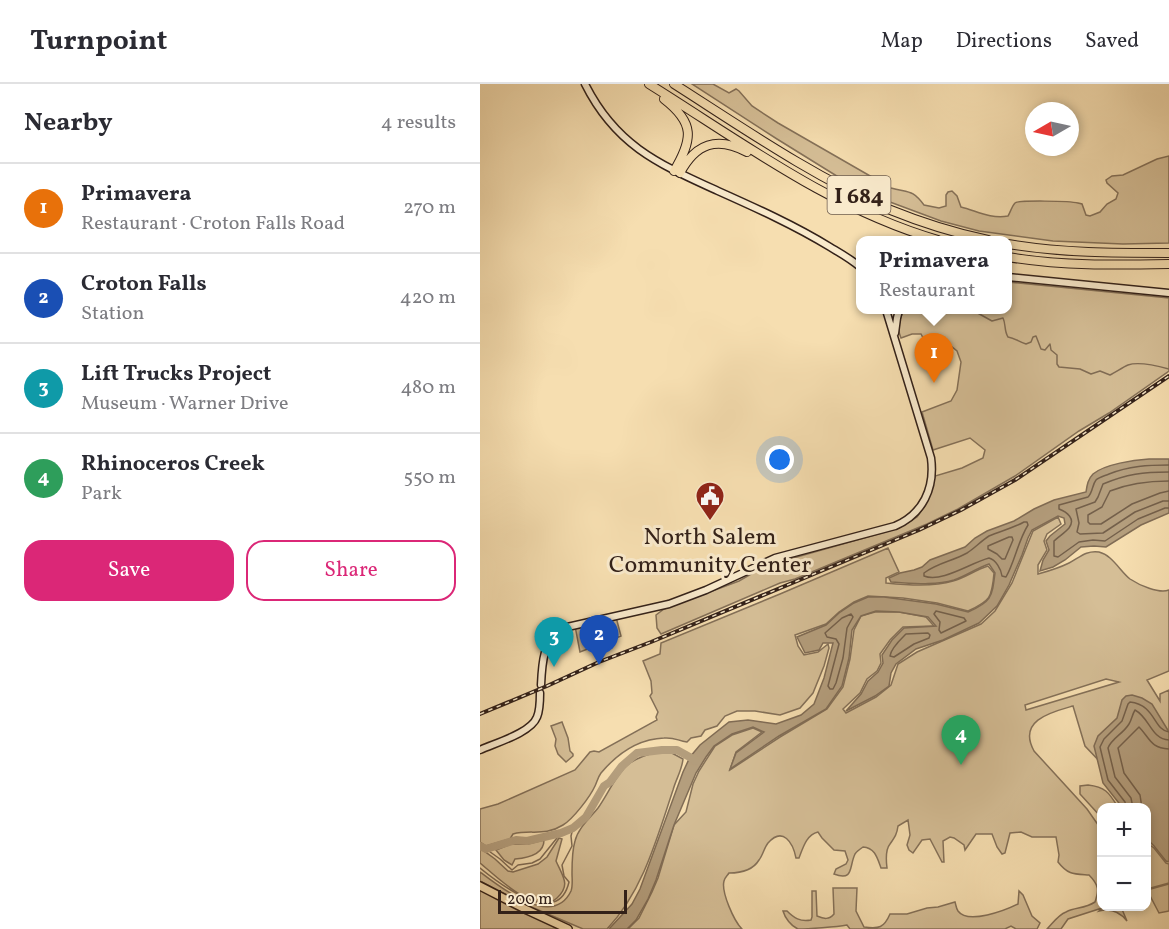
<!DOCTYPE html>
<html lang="en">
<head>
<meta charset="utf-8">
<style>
	:root { --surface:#fff; --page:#f7f7f7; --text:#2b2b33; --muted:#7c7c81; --line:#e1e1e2; --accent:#db2777 }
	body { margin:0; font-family:Vollkorn,serif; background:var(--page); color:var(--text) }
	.controls { position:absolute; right:18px; bottom:18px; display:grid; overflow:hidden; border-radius:12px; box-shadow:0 3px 9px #0003 }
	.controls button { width:54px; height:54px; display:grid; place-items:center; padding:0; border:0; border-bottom:2px solid var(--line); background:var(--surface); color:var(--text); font:30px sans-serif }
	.compass { position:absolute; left:545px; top:18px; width:54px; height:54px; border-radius:50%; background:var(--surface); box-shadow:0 3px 9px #0003; rotate:261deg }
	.scale { position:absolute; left:18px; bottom:15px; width:129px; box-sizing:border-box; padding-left:6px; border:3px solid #332119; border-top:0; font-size:16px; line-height:21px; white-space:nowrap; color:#332119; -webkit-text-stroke:4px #f9eacc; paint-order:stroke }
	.you { position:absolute; left:300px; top:376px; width:21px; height:21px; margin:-15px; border:4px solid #fff; border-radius:50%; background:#1a73e8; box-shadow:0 0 0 9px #1a73e833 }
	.badge { display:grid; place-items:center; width:39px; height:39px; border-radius:50%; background:var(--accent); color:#fff; font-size:20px; font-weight:700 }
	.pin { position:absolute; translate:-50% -50px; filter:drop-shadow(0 2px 3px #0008) }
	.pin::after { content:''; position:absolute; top:32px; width:21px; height:18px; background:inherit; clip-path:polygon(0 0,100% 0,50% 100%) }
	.popup { position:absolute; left:376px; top:152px; width:156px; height:78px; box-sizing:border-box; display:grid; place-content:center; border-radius:12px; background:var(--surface); filter:drop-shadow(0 2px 4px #0005); font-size:20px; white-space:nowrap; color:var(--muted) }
	.popup b { font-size:22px; color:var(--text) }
	.popup::after { content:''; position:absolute; left:50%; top:100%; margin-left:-12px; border:12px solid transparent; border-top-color:var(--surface) }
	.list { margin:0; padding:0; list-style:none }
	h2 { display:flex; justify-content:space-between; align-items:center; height:78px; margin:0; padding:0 24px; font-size:26px }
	h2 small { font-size:20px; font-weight:400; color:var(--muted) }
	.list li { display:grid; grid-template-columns:39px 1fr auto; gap:18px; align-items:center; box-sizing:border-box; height:90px; padding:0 24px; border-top:2px solid var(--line) }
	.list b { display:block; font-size:22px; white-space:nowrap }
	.list p { margin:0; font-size:20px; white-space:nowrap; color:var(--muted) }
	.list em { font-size:20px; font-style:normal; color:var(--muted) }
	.actions { display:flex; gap:12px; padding:18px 24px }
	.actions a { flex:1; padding:14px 0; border:2px solid var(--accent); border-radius:18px; text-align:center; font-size:21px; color:var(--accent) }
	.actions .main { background:var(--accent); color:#fff }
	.map { position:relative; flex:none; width:689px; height:845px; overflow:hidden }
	header { display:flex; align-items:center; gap:36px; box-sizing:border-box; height:84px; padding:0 30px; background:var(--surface); border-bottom:2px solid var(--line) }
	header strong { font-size:28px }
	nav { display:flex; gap:33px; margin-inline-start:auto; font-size:21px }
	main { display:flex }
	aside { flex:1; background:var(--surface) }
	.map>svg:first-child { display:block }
	.green { fill:#d5be96; stroke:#847058; stroke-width:1.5; fill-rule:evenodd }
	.water { fill:#b49e7d; stroke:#806c55; stroke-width:1.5 }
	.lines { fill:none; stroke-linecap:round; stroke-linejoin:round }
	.shore { stroke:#74604b; stroke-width:1.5 }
	.stream { stroke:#806c55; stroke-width:1.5 }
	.river { stroke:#b49e7d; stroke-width:8 }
	.secondary-casing { stroke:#332119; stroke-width:9 }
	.primary-casing { stroke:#332119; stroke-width:10 }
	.motorway-casing { stroke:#332119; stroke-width:10 }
	.secondary { stroke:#f9eacc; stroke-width:6 }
	.primary { stroke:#f6deb0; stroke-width:7 }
	.motorway { stroke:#f6deb0; stroke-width:8 }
	.rail-casing { stroke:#332119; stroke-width:4 }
	.rail { stroke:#f9eacc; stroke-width:1.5; stroke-dasharray:4.5; stroke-linecap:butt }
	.labels { text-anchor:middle; stroke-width:6; stroke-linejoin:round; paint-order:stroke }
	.shield { fill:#f9eacc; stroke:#6e5d4f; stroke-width:1.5 }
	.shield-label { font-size:22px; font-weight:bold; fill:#332119 }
	.poi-label { font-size:24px; fill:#332119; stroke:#f9eacc }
</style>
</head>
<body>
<header>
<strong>Turnpoint</strong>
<nav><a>Map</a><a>Directions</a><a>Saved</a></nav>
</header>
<main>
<aside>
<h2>Nearby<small>4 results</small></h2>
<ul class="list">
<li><span class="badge" style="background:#e8710a">1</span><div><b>Primavera</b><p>Restaurant · Croton Falls Road</p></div><em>270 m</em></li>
<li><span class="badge" style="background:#1a4fb4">2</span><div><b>Croton Falls</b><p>Station</p></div><em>420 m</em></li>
<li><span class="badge" style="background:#0f9aa8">3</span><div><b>Lift Trucks Project</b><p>Museum · Warner Drive</p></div><em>480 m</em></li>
<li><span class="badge" style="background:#2e9e5b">4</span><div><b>Rhinoceros Creek</b><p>Park</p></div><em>550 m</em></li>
</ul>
<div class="actions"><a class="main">Save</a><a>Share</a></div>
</aside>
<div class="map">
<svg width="689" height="845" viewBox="0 0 689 845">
	<rect width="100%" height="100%" fill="#f6deb0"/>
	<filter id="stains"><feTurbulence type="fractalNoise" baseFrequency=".00333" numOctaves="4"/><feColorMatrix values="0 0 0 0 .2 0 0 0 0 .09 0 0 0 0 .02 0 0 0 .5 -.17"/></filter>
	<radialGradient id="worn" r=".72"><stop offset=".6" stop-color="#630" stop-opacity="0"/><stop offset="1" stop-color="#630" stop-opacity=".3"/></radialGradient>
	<path class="green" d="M212 0H233L249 9 256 5 259 7 272 22 298 39 411 104C429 109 432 105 444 121L459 124 466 122V111L468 108 472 107 477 112 481 123C497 127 510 135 528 132 530 129 532 122 535 119 539 116 590 117 598 119L602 120 606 131 610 132 620 128 627 120 636 115 638 109 627 99 626 96 632 92 643 91 677 75 689 72V159L643 160 573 157 499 147 461 137 410 118 368 99 297 55Z
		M528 198 689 214V287L629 329 599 347 535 392 478 425 447 440 315 495 300 499 181 550 177 544 176 531 184 525 259 497 285 482 419 444 437 433 444 423 455 392 482 384 503 374 505 366 490 354 453 366 442 328 471 317 477 306 481 278 477 267 466 258 458 263 452 271 441 250H432L421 254C416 244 420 234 424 226H528Z
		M578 433 581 440 567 450 564 457 567 466 558 481V490C569 487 579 484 589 479 599 474 606 466 619 468 632 471 640 487 650 495 659 501 679 510 689 506V587L667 596 680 617V610L689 606V750L666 724 663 723 605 662 593 622C572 628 537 636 554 667L607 725 621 745 622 822 641 823 647 837C640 828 631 824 619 827L622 824 588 835 581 845H567C573 839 578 831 586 828 596 823 604 825 615 818 619 806 619 801 609 791 594 790 588 791 578 778L579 771 576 753H552L541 748 530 749 525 769 522 770 517 763 512 750H496L485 766 484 761 474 754 470 753 463 757 464 778H462L450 755 442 756 433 769 429 766 427 761 430 751 428 736 418 742C417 750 415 753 410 760 405 766 406 776 407 784H401C397 773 395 764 383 763 380 765 377 767 375 770 369 782 374 798 354 790L356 785 366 780 368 776 365 767 354 766 342 754 338 748C326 751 323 764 319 774H316C313 759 303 742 288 759 284 764 283 771 279 776 273 786 260 789 249 789 247 792 245 793 244 797 241 808 254 837 262 845H148L159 834 172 808 178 794 194 741 206 728 213 700 219 687 235 662 252 651 273 644 282 648 256 668 250 686 300 653 347 625 363 603 370 575 374 546 381 532 395 528H419L446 533 454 542 423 543 410 556 400 570 401 579 397 587 387 595 380 609 363 625 366 629 396 613 411 601 418 580 437 568 501 540 515 527 532 499 553 447ZM626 595 639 598 546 626 545 621Z
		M408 464 419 488 406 494V499C427 501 453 503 473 497 485 494 495 486 508 482L514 489C512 514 510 517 488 527L457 519 423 514 388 512 374 518 359 528 346 540 315 551 318 562 324 571 338 568 348 560 349 564 344 582 333 609 320 624 300 631 275 627H257L245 632 237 642 225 646 221 652 211 654 207 658C198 657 195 653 184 654 158 655 137 670 121 689 118 693 117 698 115 702 110 713 93 735 83 741 64 753 51 745 33 750L30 755 6 762 0 758V725L18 720 95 686 110 668 114 667 119 668 177 636 176 633 178 628 170 612 172 609 171 597 163 577 180 570 181 559 300 510Z
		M136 533 141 552 100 568 95 542Z
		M82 638 88 654 90 667 93 670V672L86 678 78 670 75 662 76 655 71 642Z
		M179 668H190L203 675C202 686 196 695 193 706 177 754 163 807 127 845H103L42 819 0 797V788C21 804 73 845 91 807 93 802 92 795 92 789 92 779 92 767 95 757 98 744 110 734 118 724 128 710 136 690 150 679 159 673 168 670 179 668Z
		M608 701C626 703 629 709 638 723L622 724 621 733 600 710V702Z
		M79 754 82 755 76 777C83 793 91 801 77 814 56 833 15 791 0 779V764L15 775 28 787 33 788 58 780 67 773Z
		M64 756C64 771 47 774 35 775L32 781 24 776 16 766 31 760H48Z
		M667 759 674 764 686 779 689 780V799L667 805Z
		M689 800V827L679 829 667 806Z
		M353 804H377L376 827 384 843C399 845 404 844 410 830H427L447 824 458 823 475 818C476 821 476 824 478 827 488 841 526 826 538 820L539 807 543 811 552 832 560 839 557 845H536L531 842 525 845H370L367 841C356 843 328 845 318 845 311 842 305 834 303 827H307C314 834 320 838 331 836L332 833V807H336L337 832C344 835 349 836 354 830Z
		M0 805 80 845H0Z"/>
	<path class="water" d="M669 375H689V429L661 441 626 463 614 462 601 463 585 476 573 483 560 487 563 476 569 466 566 457 570 452 585 440 584 434 578 432 552 446 548 454 542 471 529 501 517 522 499 539 463 556 436 565 416 580 411 589 409 602 395 612 366 627 381 610 388 597 398 588 403 579 402 571 412 556 424 544 456 542 448 533 419 528 396 527 381 532 372 546 369 574 362 602 346 625 299 652 250 685 256 669 284 648 273 643 252 650 234 662 226 673 216 689 194 741 176 796 168 815 156 836 147 845H129L152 820 160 805 203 688 210 673 220 661 249 638 268 636 296 640 321 631 334 620 344 594 353 559H343L339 566 325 569 317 553 346 541 359 529 374 519 388 513H404L456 520 488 528C511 518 512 514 515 489L509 480C497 484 486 492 474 496 454 502 431 499 411 498L409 494 420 489 434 486 442 483 450 476 485 463 495 454 507 447 534 437 554 425 574 416 606 408C607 401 608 395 613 390 625 380 654 376 669 375Z
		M652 611 662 614 672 620 689 648V778L686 777 674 762 667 755 666 724 642 723 623 699 614 662 618 652 637 634 642 616 646 612Z"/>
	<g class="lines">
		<path class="shore" d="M689 381C668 381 649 382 629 390 624 392 619 393 616 396 612 401 613 408 608 413L579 421V425C587 428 596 435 589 444 586 448 578 453 574 457V472L578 473 599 458 613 456 625 457 658 435 685 424H689
			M689 388C663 388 647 390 623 400L618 413 615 418 596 425 599 439 597 448 600 450 623 449 655 428 683 417H689
			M689 397C668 397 650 399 630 407L622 423 608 431V438L610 440H621L652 420 680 409 689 407
			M544 438H547L548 441C538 457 535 477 526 493L522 492C521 485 516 476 509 474 490 479 462 499 444 492V489C457 479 473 477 487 469 495 464 501 457 509 452 521 447 533 444 544 438Z
			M529 453H532L533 456 525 475H522L517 470 508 465V462Z
			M456 527 484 534 486 537 461 549 459 546 460 538 454 530Z
			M371 530 373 533 367 544 363 574 356 599 353 605H350L348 602 359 560 356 555 347 553 345 549 362 534Z
			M448 549 450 551 449 554 434 560 414 573 410 572C411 564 420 556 426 550Z
			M646 724 645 718 628 696 620 663 624 655 642 637 648 620 650 618C676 621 673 646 689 648
			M653 724 651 714 635 693 628 664C632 654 643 650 649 640 652 635 652 631 655 626 670 634 671 655 689 656
			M662 724 660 711 644 689 638 664 659 643C670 654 670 664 689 665"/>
		<path class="stream" d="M486 226 494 227 512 237 523 234C526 240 524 247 528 253 535 254 539 258 546 260L551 258 553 253 556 252 561 265 565 266 570 260 571 266 577 271V280L579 283 600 285 611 290 620 287 630 291C636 288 643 283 648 281 659 277 678 282 689 285
			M6 765 20 775 32 786 38 781 52 779 60 775 81 749
			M0 784C21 801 78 845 89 798L84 792 82 781 92 762 91 752 93 744"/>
		<path class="river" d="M0 762 6 765 36 756 47 757 81 749 93 744 106 733 124 702 130 698 142 682 157 669 182 666H197L215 676V677"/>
		<g class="secondary-casing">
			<path id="secondary" d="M105 0C136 62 179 80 238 107 276 124 314 141 350 163 360 169 371 175 380 183
				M528 193 689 209
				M415 249 417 234 419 226
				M61 601C62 579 63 556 83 544L189 520 226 506 295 474 415 442C443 430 455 404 451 374L406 226
				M0 666C15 659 51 649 57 633 60 626 60 617 60 609"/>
		</g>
		<g class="primary-casing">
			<path id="primary" d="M0 802 47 826 88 845"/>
		</g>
		<g class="motorway-casing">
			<path id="motorway" d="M169 0C262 58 351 125 458 156
				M194 0C263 44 332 92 408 125 440 138 474 149 508 156
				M184 15C215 39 213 55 194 87
				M200 89C216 59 237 52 267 68
				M528 160C582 169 634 169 689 169
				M528 173C581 182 635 181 689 180"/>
		</g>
		<use href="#secondary" class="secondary"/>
		<use href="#primary" class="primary"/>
		<use href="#motorway" class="motorway"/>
		<g class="rail-casing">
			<path id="rail" d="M0 630 67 602 119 578 171 558 439 446 481 426 535 396 689 292"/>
		</g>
		<use href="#rail" class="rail"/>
	</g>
	<defs>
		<g id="civic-pin" transform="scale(1.5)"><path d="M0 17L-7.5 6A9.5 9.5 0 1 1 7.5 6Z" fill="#8f2418" stroke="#f9eacc"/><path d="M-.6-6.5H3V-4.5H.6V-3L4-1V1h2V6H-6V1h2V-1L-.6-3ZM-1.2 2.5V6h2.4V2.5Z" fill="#fff"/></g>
	</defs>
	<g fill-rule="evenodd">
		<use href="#civic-pin" x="230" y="412"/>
	</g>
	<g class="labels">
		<rect class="shield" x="347.5" y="92" width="63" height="38" rx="4.5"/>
		<g class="shield-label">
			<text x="379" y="119">I 684</text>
		</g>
		<g class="poi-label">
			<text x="230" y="460">North Salem<tspan x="230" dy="28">Community Center</tspan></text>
		</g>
	</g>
	<rect width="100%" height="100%" filter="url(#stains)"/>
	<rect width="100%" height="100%" fill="url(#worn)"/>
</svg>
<div class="controls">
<button>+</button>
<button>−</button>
</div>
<svg class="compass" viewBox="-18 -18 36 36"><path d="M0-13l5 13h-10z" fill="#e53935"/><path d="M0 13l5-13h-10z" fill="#7c7c81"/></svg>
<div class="scale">200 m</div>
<div class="you"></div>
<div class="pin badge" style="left:454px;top:299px;background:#e8710a">1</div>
<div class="popup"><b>Primavera</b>Restaurant</div>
<div class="pin badge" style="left:119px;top:581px;background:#1a4fb4">2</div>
<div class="pin badge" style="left:74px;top:583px;background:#0f9aa8">3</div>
<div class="pin badge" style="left:481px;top:681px;background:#2e9e5b">4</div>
</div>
</main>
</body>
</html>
